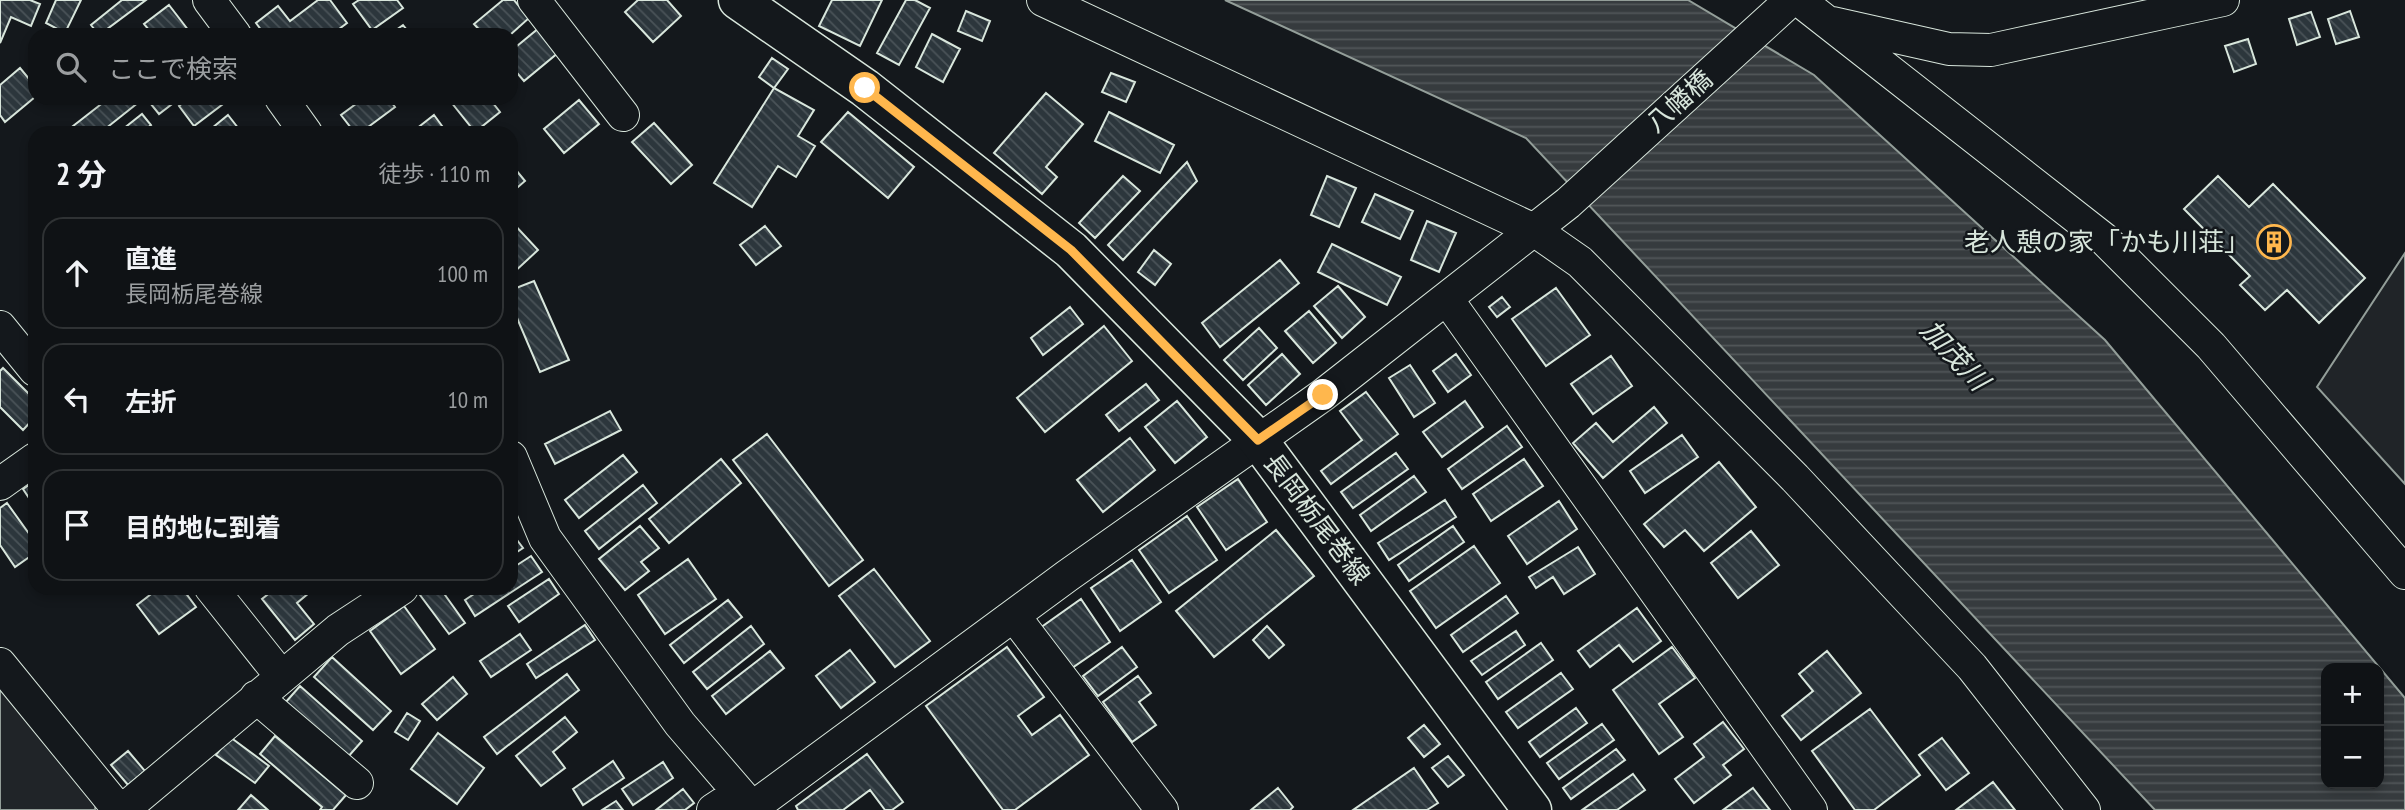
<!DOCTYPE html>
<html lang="ja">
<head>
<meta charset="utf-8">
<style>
	:root { --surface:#0f1215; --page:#1d2022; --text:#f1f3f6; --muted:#9b9ea0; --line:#2f3234 }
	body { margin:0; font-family:"PT Sans Narrow","Noto Sans JP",sans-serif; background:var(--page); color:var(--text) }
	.controls { position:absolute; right:21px; bottom:21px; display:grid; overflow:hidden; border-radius:14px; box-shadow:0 4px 10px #0003 }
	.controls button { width:63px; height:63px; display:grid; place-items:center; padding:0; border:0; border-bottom:2px solid var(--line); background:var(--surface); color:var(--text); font:35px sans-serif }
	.stop { position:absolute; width:21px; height:21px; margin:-16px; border:5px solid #ffb74d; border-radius:50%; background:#fff }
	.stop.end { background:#ffb74d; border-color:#fff; box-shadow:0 2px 7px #0008 }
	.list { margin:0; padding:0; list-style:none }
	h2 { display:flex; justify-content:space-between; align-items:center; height:91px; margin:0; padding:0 28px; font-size:30px }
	h2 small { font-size:23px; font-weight:400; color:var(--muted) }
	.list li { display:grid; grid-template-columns:46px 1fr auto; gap:21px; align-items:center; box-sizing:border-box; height:112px; margin:0 14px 14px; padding:0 14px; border:2px solid var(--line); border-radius:21px }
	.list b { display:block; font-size:26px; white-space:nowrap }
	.list p { margin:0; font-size:23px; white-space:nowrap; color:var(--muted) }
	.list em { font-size:23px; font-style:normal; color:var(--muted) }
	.icon { flex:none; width:38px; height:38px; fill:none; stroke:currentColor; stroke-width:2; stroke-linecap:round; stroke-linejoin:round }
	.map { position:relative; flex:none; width:2405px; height:810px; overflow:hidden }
	.search { position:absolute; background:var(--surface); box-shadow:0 4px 10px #0003; left:28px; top:28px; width:490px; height:77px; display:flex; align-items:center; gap:18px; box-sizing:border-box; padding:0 24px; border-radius:21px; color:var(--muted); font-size:26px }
	.panel { position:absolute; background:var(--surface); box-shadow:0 4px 10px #0003; left:28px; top:126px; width:490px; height:469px; border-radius:21px }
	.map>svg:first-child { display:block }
	.pitch { fill:#202428; stroke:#939e99; stroke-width:2 }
	.water { fill:url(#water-rules); stroke:#939e99; stroke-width:2; fill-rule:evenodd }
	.building { fill:url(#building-back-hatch); stroke:#d8e6dc; stroke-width:2 }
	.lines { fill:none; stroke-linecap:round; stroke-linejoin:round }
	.street-casing { stroke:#d8e6dc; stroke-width:34 }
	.primary-casing { stroke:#d8e6dc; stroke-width:41 }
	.street { stroke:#14181c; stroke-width:32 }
	.primary { stroke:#14181c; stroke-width:38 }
	.route { stroke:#ffb74d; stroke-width:9 }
	.labels { text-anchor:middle; stroke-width:5; stroke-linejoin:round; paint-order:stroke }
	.street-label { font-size:26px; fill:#d8e6dc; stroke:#14181c }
	.poi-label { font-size:26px; fill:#d8e6dc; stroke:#14181c; text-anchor:end }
	.water-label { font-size:28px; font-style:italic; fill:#d8e6dc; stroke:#14181c }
</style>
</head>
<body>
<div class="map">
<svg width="2405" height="810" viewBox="0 0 2405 810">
	<defs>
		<pattern id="water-rules" width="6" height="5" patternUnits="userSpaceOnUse" patternTransform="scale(1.75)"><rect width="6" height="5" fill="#363b3e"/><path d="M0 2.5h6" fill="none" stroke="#525759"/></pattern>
		<pattern id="building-back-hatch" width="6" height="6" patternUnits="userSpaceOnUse" patternTransform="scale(1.75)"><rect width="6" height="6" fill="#2c363c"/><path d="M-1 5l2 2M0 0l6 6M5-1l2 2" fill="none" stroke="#4a5358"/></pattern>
	</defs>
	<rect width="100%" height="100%" fill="#14181c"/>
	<path class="pitch" d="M2405 253V484L2317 387Z
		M0 676 97 795 95 810H0Z"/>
	<path class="water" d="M1225 0H1688L1814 75 2105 340 2405 698V810H2155L1526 138ZM2326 668H2379V784H2326Z"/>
	<path class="building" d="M0 0H30L40 4 31 26 11 17 0 43Z
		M56 0H81L65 33 46 23Z
		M122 0H146L99 35 91 25Z
		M318 0H330L347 23 331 35H265L256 23 278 6 290 21Z
		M359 0H397L403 8 372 30 353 4Z
		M503 0H514L529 18 510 35H484L474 24Z
		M638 0H667L681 16 653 42 625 12Z
		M832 0H882L860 46 819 26Z
		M906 0H915L930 8 899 65 877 53Z
		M169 5 192 35H153L144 24Z
		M966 11 990 21 982 41 958 31Z
		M2350 11 2359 37 2336 44 2328 19Z
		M2311 12 2320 37 2297 45 2289 19Z
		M403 25 411 35H389Z
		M539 28 559 52 524 81 511 66V51Z
		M932 34 960 49 943 82 916 67Z
		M2248 39 2256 64 2234 72 2225 46Z
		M772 58 788 69 774 88 759 77Z
		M20 68 35 86V97L5 122 0 115V85Z
		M1111 73 1135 82 1126 102 1102 92Z
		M774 88 814 110 798 136 815 146 796 177 778 166 752 207 714 183Z
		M1046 93 1083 124 1046 167 1057 177 1042 194 994 153Z
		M109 98H144L100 133H70L68 130Z
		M156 98H180L159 114 150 103Z
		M189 98H231L194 126 179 106Z
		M364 98H388L395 107 360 133H355L341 115Z
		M456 98H489L500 112 475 132 451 102Z
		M579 100 599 124 564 153 544 129Z
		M848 112 914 167 888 198 821 142Z
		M1109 112 1174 145 1160 173 1095 141Z
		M142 114 151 125 141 133H118Z
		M228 115 242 133H206Z
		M434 115 445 130 441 133H411Z
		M654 123 692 165 671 184 632 142Z
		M1187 162 1197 181 1123 260 1108 245Z
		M511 164 525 181 511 193Z
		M1123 176 1140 191 1095 238 1079 223Z
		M1327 176 1356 188 1339 227 1311 215Z
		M2218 176 2249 207 2273 184 2365 278 2319 323 2287 290 2265 310 2240 285 2250 276 2184 209Z
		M1375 194 1413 211 1400 239 1362 222Z
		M511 221 538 250 511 275Z
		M1427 221 1456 233 1439 272 1411 260Z
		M765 226 781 246 756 265 740 245Z
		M1332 244 1401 277 1387 305 1318 272Z
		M1154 250 1171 264 1155 285 1138 272Z
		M1280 260 1299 283 1220 347 1202 323Z
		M534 281 569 360 540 372 511 304V290Z
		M1338 286 1365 317 1342 338 1314 306Z
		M1556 288 1590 335 1546 366 1512 319Z
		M1502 297 1510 307 1497 317 1489 307Z
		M1070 307 1083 324 1043 355 1031 338Z
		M1309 311 1336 343 1313 363 1285 331Z
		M1104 326 1132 361 1045 432 1017 398Z
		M1259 328 1277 348 1243 380 1224 360Z
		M1282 354 1300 374 1266 405 1248 385Z
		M1456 354 1471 375 1448 392 1433 371Z
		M1611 356 1632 386 1593 414 1571 384Z
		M1410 365 1435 403 1414 417 1389 378Z
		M3 368 35 400V417L23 430 0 407V371Z
		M1146 384 1159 400 1119 431 1106 415Z
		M1366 392 1398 434 1331 484 1321 471 1362 440 1340 411Z
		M1177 401 1207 437 1175 463 1145 427Z
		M1465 401 1483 427 1442 457 1423 432Z
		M1654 407 1667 423 1603 478 1573 443 1596 423 1613 442Z
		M610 411 621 430 555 464 545 444Z
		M1507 426 1522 447 1462 489 1448 469Z
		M767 434 863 560 829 586 733 460Z
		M1682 435 1698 457 1645 493 1630 471Z
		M1130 438 1155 470 1103 512 1077 480Z
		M1396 453 1408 469 1353 508 1341 492Z
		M623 455 637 472 579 518 565 500Z
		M721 459 741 483 669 543 649 519Z
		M1524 459 1543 486 1491 521 1473 494Z
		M1719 462 1756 507 1704 551 1685 530 1664 547 1644 524Z
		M1414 476 1426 492 1371 531 1360 515Z
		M1238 479 1267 522 1226 550 1197 507Z
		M35 481V507L23 489Z
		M643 485 657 503 599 549 585 531Z
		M1445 500 1456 517 1389 560 1378 543Z
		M1559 501 1577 529 1527 564 1508 536Z
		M7 503 35 542V553L15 567 0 545V508Z
		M1187 516 1217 560 1169 593 1139 550Z
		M640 526 659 548 641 562 649 571 625 590 599 559Z
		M1453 526 1464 542 1409 581 1398 565Z
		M1276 530 1314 576 1214 657 1176 611Z
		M1751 531 1779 565 1738 598 1711 563Z
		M511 532 523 548 511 556Z
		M1474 546 1500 583 1436 628 1410 591Z
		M1578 547 1595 574 1564 594 1553 577 1536 588 1529 577Z
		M531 556 542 572 475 616 465 600 483 588H511V569Z
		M688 559 716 599 665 634 638 595Z
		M1132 560 1161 602 1120 631 1091 588Z
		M874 569 930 641 895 667 839 596Z
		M549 579 559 594 519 622 508 606Z
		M159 588H182L196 607 159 634 137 605Z
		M276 588H315L297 603 314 624 295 640 262 599Z
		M430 588H440L465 623 449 634 420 595Z
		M1506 596 1518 613 1463 652 1451 635Z
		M1081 599 1110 642 1069 670 1040 628Z
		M728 600 742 617 684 663 670 645Z
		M404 606 435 649 401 674 370 631Z
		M1637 608 1661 641 1633 662 1619 645 1590 667 1578 651Z
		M585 625 595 640 536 678 527 664Z
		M751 626 764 644 707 689 693 672Z
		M1267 626 1284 645 1269 658 1253 640Z
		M1516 631 1525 645 1482 675 1471 661Z
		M520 634 531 650 491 677 480 661Z
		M1541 643 1553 660 1498 699 1486 682Z
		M1007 647 1044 697 1018 716 1032 735 1060 715 1089 755 1015 810H1003L926 706Z
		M1122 647 1137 667 1098 696 1083 676Z
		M1672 647 1695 678 1659 704 1683 737 1659 754 1613 690Z
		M850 650 875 682 841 708 816 676Z
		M770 651 784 668 726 714 712 696Z
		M1827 651 1861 693 1801 740 1782 716 1813 691 1799 674Z
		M332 657 391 711 373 730 314 677Z
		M1561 673 1573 689 1518 728 1506 712Z
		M567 674 579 690 497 754 484 737Z
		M1138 676 1151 693 1139 702 1156 725 1132 742 1103 702Z
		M453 677 467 694 437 720 422 704Z
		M300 686 362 741 347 758 285 703Z
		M1576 708 1587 723 1540 757 1529 742Z
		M1870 709 1920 775 1874 810H1855L1812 751Z
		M407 713 420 721 408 740 395 732Z
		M565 717 577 732 553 752 565 768 541 786 516 756Z
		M1723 722 1744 749 1723 765 1731 775 1694 803 1675 779 1704 757 1694 744Z
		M1602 724 1614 740 1559 779 1547 763Z
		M1424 725 1440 744 1424 757 1408 738Z
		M438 733 484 768 457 804 411 769Z
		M275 736 346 795 333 810H320L322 807 260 754Z
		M230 737 269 766 255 783 216 755Z
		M1942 738 1969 773 1946 790 1919 755Z
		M1616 749 1625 760 1571 799 1563 788Z
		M128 751 145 771 128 785 111 765Z
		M867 754 903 802 892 810H885L870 790 843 810H798L796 806Z
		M1448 756 1464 775 1448 787 1432 768Z
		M613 761 624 778 583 805 573 789Z
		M663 762 673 778 633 805 622 789Z
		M1414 768 1438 803 1427 810H1353Z
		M1633 774 1645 790 1617 810H1582Z
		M1993 782 2015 810H1956Z
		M1278 788 1293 807 1290 810H1251Z
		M1753 788 1770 810H1723Z
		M683 789 694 803 685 810H656Z
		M251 795 268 810H238Z
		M616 801 623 810H602Z"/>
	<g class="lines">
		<g class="street-casing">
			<path id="street" d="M209 0 235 35
				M534 0 623 115
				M1043 0 1534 230 1580 262 1795 478 1972 667 2084 810
				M1799 0 2104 239 2211 346 2405 573
				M1833 23 1949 49 1991 50 2223 0
				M281 98 306 133
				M1447 299 1811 810
				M0 327 35 370
				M511 457 545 538 680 724 754 810
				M0 484 35 459
				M211 588 281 676
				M1014 616 1162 810
				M0 664 119 810
				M256 697 357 783
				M752 808 1067 576 1323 395 1568 203 1791 0
				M123 810 338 630 402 588
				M713 810 739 793"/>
		</g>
		<g class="primary-casing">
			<path id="primary" d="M738 0 865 88 1071 250 1258 440 1532 810"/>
		</g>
		<use href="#street" class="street"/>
		<use href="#primary" class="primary"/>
	</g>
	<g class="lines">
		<path class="route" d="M865 88 1071 250 1258 440 1323 395"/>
	</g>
	<defs>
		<g id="building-ring" transform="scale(1.75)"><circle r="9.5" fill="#14181c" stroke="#ffb74d" stroke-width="1.5"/><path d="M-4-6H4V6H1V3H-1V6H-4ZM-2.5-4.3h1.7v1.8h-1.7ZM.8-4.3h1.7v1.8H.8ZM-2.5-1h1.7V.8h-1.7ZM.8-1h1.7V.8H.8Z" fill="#ffb74d"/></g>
	</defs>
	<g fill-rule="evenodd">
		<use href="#building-ring" x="2274" y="242"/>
	</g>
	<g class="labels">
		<g class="street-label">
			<text transform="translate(1679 101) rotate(-42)" y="9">八幡橋</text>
			<text transform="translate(1317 519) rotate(53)" y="9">長岡栃尾巻線</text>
		</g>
		<g class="poi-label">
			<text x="2250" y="251">老人憩の家「かも川荘」</text>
		</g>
		<g class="water-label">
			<text transform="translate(1955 355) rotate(47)" y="10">加茂川</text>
		</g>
	</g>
</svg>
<div class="controls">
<button>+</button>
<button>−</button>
</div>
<div class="stop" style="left:865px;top:88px"></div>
<div class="stop end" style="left:1323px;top:395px"></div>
<div class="search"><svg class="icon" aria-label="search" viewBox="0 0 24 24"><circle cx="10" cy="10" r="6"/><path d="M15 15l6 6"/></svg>ここで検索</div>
<section class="panel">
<h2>2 分<small>徒歩 · 110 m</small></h2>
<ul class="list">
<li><svg class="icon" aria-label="ahead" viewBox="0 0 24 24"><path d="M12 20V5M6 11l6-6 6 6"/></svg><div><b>直進</b><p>長岡栃尾巻線</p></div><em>100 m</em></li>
<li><svg class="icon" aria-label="left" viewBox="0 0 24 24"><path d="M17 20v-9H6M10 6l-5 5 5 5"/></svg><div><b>左折</b></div><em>10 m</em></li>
<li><svg class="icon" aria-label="arrive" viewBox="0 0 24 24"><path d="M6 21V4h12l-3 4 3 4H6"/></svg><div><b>目的地に到着</b></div></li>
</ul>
</section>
</div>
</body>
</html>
